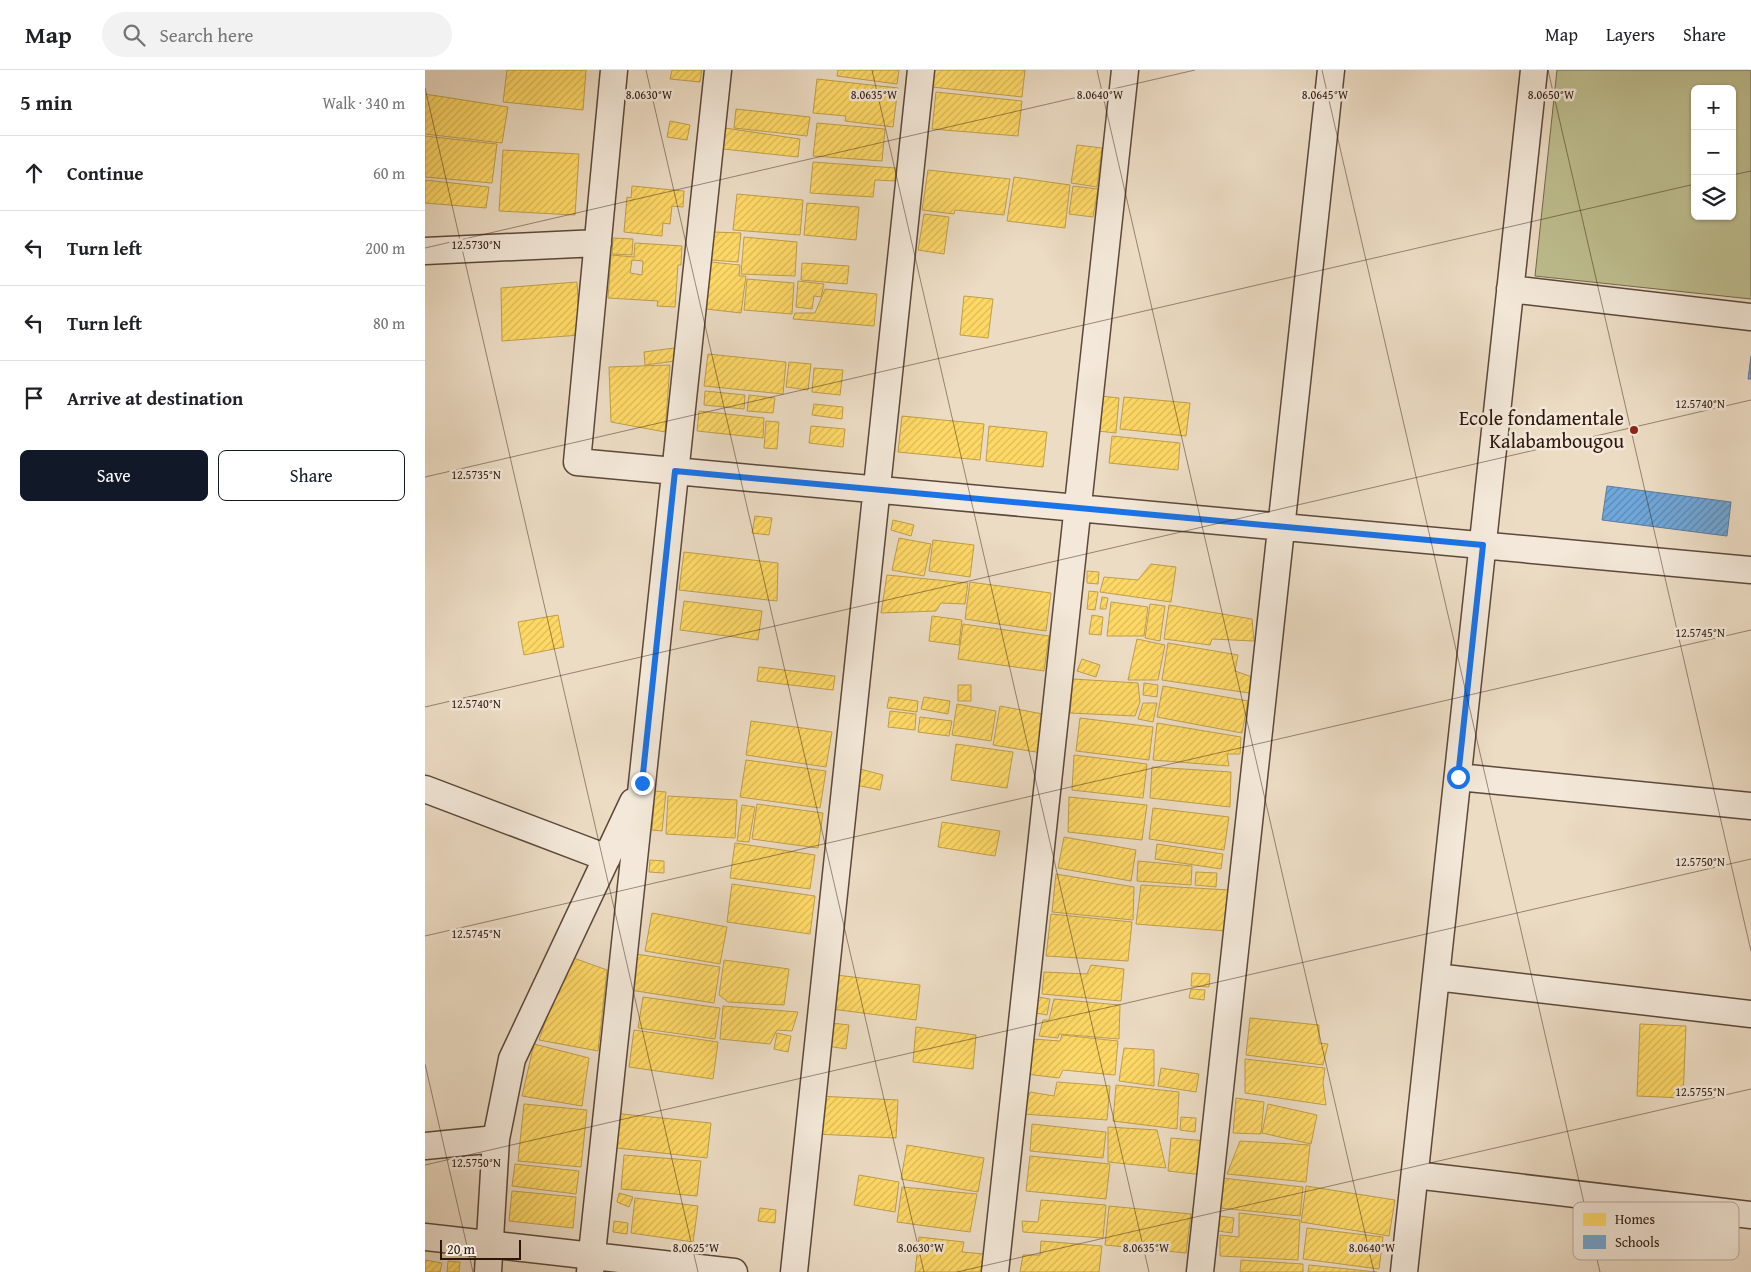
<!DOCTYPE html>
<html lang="en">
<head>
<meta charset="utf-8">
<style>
	:root { --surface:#fff; --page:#f2f2f2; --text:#202124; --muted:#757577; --line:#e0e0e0; --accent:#111827 }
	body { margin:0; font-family:"Gentium Book Plus",serif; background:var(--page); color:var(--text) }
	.controls { position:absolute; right:15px; top:15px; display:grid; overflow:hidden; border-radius:8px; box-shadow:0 1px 4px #0004 }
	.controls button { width:45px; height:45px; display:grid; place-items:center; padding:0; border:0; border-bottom:1px solid var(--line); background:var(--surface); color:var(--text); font:25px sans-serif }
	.scale { position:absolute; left:15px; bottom:12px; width:81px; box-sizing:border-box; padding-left:5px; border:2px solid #2c160c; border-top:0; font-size:14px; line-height:18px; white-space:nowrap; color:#2c160c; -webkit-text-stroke:4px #f3e8d9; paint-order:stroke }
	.stop { position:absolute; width:15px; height:15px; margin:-11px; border:4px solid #1a73e8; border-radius:50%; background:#fff }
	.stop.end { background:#1a73e8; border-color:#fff; box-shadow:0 1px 5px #0008 }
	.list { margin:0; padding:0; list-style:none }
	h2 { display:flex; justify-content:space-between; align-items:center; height:65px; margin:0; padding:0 20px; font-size:21px }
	h2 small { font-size:16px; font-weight:400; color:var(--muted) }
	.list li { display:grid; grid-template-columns:32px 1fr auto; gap:15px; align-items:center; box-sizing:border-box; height:75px; padding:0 20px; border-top:1px solid var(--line) }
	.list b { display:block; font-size:19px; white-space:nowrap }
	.list em { font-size:16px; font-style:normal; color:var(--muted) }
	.actions { display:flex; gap:10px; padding:15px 20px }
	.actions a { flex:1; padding:11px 0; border:1px solid var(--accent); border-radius:8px; text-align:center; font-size:18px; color:var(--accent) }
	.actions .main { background:var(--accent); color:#fff }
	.icon { flex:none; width:28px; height:28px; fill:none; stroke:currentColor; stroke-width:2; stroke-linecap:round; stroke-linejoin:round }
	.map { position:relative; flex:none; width:1326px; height:1202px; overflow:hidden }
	header { display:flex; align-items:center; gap:30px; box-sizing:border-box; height:70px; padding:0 25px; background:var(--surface); border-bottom:1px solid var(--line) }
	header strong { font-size:24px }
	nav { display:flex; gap:28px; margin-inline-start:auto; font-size:18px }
	.search { width:350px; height:45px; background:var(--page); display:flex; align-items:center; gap:12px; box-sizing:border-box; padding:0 18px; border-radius:28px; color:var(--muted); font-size:19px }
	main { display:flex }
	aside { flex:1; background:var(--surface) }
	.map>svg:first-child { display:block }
	.pitch { fill:#bebe8f; stroke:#756a4e; fill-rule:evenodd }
	.homes { fill:url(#homes-hatch); stroke:#c09e4b; fill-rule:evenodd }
	.schools { fill:url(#schools-hatch); stroke:#5b7c9e }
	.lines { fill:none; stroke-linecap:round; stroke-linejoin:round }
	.street-casing { stroke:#5c483a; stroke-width:29 }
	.street { stroke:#f3e8d9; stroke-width:26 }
	.route { stroke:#1a73e8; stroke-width:6 }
	.ticks { fill:none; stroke:#2c160c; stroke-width:1; stroke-opacity:0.45 }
	.poi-dot { fill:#8f2418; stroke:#f3e8d9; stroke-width:2 }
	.labels { text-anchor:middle; stroke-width:5; stroke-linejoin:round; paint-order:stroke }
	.poi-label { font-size:20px; fill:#2c160c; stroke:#f3e8d9; text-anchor:end }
	.key { fill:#f3e8d9; stroke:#b7a99c; stroke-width:1 }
	.key-label { font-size:14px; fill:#2c160c }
	.ticks-label { font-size:12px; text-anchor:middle; fill:#2c160c; stroke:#f3e8d9; stroke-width:5; stroke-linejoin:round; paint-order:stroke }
</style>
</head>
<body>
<header>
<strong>Map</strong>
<div class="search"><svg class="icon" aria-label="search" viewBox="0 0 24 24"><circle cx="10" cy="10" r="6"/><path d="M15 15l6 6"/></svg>Search here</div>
<nav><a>Map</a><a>Layers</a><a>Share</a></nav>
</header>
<main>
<aside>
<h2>5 min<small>Walk · 340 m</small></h2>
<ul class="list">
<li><svg class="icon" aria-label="ahead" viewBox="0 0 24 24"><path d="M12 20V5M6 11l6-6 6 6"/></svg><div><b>Continue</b></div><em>60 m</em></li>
<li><svg class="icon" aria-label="left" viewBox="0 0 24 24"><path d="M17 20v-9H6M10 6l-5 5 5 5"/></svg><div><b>Turn left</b></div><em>200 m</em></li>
<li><svg class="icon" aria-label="left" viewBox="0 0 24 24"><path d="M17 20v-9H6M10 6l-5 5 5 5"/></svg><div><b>Turn left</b></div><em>80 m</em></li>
<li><svg class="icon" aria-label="arrive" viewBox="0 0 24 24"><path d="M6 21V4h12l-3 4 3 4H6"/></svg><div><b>Arrive at destination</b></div></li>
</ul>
<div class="actions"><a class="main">Save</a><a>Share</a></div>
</aside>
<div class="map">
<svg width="1326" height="1202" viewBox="0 0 1326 1202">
	<defs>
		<pattern id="homes-hatch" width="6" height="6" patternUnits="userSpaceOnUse" patternTransform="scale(1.25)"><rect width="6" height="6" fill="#ffd966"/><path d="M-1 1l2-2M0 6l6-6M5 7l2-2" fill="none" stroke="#dbba57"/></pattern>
		<pattern id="schools-hatch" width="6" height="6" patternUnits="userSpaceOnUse" patternTransform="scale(1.25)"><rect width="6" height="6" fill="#6fa8dc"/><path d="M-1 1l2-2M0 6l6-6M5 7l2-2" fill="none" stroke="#5b88b1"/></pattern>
	</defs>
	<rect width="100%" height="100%" fill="#ecdcc4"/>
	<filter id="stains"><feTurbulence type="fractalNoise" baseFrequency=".004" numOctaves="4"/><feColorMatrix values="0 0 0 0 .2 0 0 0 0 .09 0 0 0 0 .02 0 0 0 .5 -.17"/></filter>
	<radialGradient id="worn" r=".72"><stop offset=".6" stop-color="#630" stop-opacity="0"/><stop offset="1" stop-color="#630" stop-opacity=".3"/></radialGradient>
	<path class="pitch" d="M1132 0H1326V229L1110 206ZM1270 19H1307V146H1270Z"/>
	<path class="homes" d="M82 0H161L158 40 78 32Z
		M247 0H277L275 12 245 9Z
		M413 0H474L472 14 412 6Z
		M509 0H600L597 27 507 17Z
		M392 9 473 18 468 57 420 51 421 46 388 43Z
		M511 22 597 31 593 66 507 59Z
		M0 24 83 37 77 73 0 64Z
		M311 39 385 47 382 66 309 58Z
		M245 51 265 55 262 70 242 67Z
		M392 53 460 59 457 91 388 86Z
		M300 58 375 69 373 87 298 79Z
		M0 66 72 74 67 113 0 107Z
		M652 75 677 78 672 117 646 113Z
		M78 80 154 84 150 145 74 141Z
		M388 92 471 98 470 111 450 110 448 127 385 123Z
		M503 100 585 109 579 145 530 140 529 144 497 140Z
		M589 107 645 115 640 158 582 151Z
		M0 110 64 117 61 138 0 133Z
		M207 116 259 121 258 137 247 136 245 154 238 153 237 166 199 162 202 127 206 128Z
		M648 116 673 119 668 147 644 144Z
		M312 124 378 130 375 165 308 160Z
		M382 133 434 137 431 170 379 165Z
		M499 144 524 147 519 184 493 180Z
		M288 162 316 163 313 192 286 190Z
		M319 167 372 172 370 206 316 204Z
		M188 168 208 169 207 185 187 184Z
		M210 173 257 176 256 195H253L250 237 232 236 233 231 183 228 186 185 209 187ZM207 190 218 191 217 205 205 203Z
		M286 192 315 195 314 206H321L316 243 281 239Z
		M377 193 424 196 422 214 376 210Z
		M322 209 369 213 367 244 319 240Z
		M373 211 399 214 396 227 389 226 387 239 371 237Z
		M152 212 155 265 77 271 76 218Z
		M400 219 452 224 449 256 368 249 370 243H390Z
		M539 226 568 229 563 268 535 265Z
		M249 278 251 291 220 295 219 282Z
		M283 284 361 292 358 324 279 316Z
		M364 292 386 294 383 320 361 317Z
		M245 295 240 362 186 352 184 297Z
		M389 298 418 300 415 325 387 322Z
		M280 321 320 325 319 339 279 335Z
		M324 325 350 328 348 343 322 341Z
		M676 326 694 328 691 363 673 361Z
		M699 327 765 333 761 366 695 359Z
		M389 334 418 337 417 349 387 345Z
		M274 341 339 348 338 368 272 361Z
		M477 346 559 354 555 390 473 382Z
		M341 351 354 352 352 379 339 378Z
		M386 356 420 359 418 377 384 373Z
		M564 356 622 362 618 397 561 391Z
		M687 366 755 373 753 400 684 393Z
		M330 446 347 448 344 465 327 463Z
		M468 450 489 455 486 466 466 460Z
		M474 468 506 474 499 506 467 500Z
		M508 470 549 475 545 507 504 501Z
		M259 482 353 493 352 531 254 520Z
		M726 494 751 497 746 532 675 522 679 507 713 510Z
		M662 501 674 502 673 514 662 513Z
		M462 505 543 513 540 534 516 533 511 541 456 543Z
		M545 512 626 523 621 561 540 549Z
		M664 521 673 522 670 540 662 539Z
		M677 527 683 528 681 539H675Z
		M259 531 337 541 333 570 255 560Z
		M686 532 723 537 719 566H682Z
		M725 534 740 536 735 571 720 568Z
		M744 535 827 549 829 571 787 569 785 575 739 569Z
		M133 545 139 577 99 585 93 552Z
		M667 545 678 547 676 565 664 564Z
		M507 546 537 550 534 575 504 571Z
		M538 554 624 566 619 601 533 589Z
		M712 569 740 575 733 610H703Z
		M743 573 813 585 810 601 827 607 824 623 737 610Z
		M657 589 675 595 671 607 652 601Z
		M334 597 410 606 408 620 332 611Z
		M648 609 713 613 715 632 710 646 645 643Z
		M719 613 733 615 732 627 718 625Z
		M533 615H546V631H533Z
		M738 616 823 631 817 663 732 647Z
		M464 627 493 631 492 642 462 638Z
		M499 627 525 631 523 644 496 639Z
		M718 633H732L728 652 713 649Z
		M532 634 571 641 566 671 527 665Z
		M575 636 623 645 617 683 568 675Z
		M465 641 491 644 490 660 463 657Z
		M495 647 527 651 524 666 493 662Z
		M655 648 728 657 724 690 651 681Z
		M326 651 407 662 401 697 321 685Z
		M732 653 816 667 815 684H802L804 696 728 690Z
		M531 674 588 682 582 718 526 710Z
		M649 685 722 694 718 728 647 720Z
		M321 690 401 701 395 738 315 727Z
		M727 697 806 702 805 737 725 728Z
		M435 699 458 705 455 720 431 715Z
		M230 721 241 722 237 761 227 760Z
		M243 726 312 730 310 768 241 764Z
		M644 727 722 735 717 770 643 762Z
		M332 734 398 743 393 778 327 769Z
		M317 735 330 737 324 772 312 771Z
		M728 738 804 747 799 780 724 769Z
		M517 752 575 761 570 786 513 777Z
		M639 767 711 780 706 811 633 798Z
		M310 773 390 785 385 819 305 808Z
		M732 774 798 784 796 799 730 789Z
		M225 790 239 791V803L224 802Z
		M713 791 767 796 766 815 712 811Z
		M771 802 792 803 791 817 770 815Z
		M631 804 709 817 708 850 627 842Z
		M307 814 390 826 385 864 302 852Z
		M716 815 805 820 801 861 711 854Z
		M227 843 302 857 295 894 220 881Z
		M626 844 707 852 703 891 621 886Z
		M211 884 295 897 289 933 205 920Z
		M143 886 182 900 173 981 114 970Z
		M299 890 364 899 359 935 303 932 294 925Z
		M666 895 699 899 696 931 617 924 619 902 662 904Z
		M767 903 785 904 784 917 766 916Z
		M411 905 495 915 491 950 407 939Z
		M766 919 780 920 779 930 764 928Z
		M608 926 625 929 622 945 605 942Z
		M218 927 295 938 290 969 213 958Z
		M629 929 695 935 694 969 634 964 633 968 614 966 618 950H624Z
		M298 936 373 942 367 961 352 960 345 974 295 969Z
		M825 948 894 955V973L903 974 898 995 821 985Z
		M406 953 424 955 421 979 402 976Z
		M1215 954 1261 956 1258 1028 1212 1026Z
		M491 957 551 965 548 999 488 992Z
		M209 960 293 972 288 1009 204 997Z
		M352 963 366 966 363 982 349 979Z
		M637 965 693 971 690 1005 638 1000 634 1008 601 1004 608 969 635 971Z
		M109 974 164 988 157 1036 97 1026Z
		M699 978 729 980V1016L694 1011Z
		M820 989 900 998 898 1013 901 1035 820 1023Z
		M736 998 774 1004 771 1022 733 1016Z
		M632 1012 685 1016 682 1050 598 1044 605 1022 629 1026Z
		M691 1015 754 1022 752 1059 688 1051Z
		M393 1026 473 1030 471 1068 391 1064Z
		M811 1028 839 1032 836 1064 808 1063Z
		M99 1034 162 1040 156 1097 93 1091Z
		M843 1034 892 1045 886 1074 837 1063Z
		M187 1043 286 1053 282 1088 183 1077Z
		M756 1047 771 1048 770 1062 755 1060Z
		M607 1054 681 1062 678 1088 605 1081Z
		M683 1057 732 1060 741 1098 683 1092Z
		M746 1068 782 1071 779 1105 743 1101Z
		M815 1071 885 1075 881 1112 802 1104Z
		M482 1075 559 1088 553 1122 476 1109Z
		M199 1085 276 1091 272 1126 196 1119Z
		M605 1086 685 1094 681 1129 601 1121Z
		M90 1094 154 1101 151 1124 87 1116Z
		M434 1105 474 1112 470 1142 429 1135Z
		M797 1108 878 1117 875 1146 794 1138Z
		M881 1116 970 1130 964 1166 876 1152Z
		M477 1117 552 1124 545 1162 472 1152Z
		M87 1121 151 1127 148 1158 84 1151Z
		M194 1123 208 1127 204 1137 192 1132Z
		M210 1128 273 1136 268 1172 206 1163Z
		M616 1130 681 1135 678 1168 598 1162 597 1151 613 1152Z
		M684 1136 766 1144 761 1183 680 1175Z
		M335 1138 351 1140 350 1153 333 1151Z
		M814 1143 875 1150 873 1190 795 1186V1165L814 1167Z
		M795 1146 809 1148 807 1163 793 1161Z
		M189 1151 203 1153 202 1164 188 1162Z
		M882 1158 958 1167 954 1199 878 1189Z
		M494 1167 539 1172 537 1182 559 1184 557 1202H490Z
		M616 1171 677 1176 674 1202H595L598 1185H615Z
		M0 1190 17 1193 15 1202H0Z
		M816 1190 878 1194V1202H815Z
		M23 1191 35 1192 34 1202H22Z
		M884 1195 952 1202H883Z"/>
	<path class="schools" d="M1326 286V309H1323Z
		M1182 416 1306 432 1302 466 1177 450Z"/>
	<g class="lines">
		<g class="street-casing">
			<path id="street" d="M189 0 152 392 1326 500
				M0 181 173 173
				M1085 219 1326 247
				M1033 707 1326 736
				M0 719 182 788
				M1011 907 1326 944
				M0 1076 71 1069
				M990 1105 1326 1145
				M0 1167 309 1202
				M63 1202 71 1069 87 989 208 732
				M165 1202 293 0
				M369 1202 496 0
				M570 1202 700 0
				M775 1202 906 0
				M979 1202 1109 0"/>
		</g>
		<use href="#street" class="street"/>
	</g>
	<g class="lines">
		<path class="route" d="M217 713 250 401 1058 475 1033 707"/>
	</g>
	<path class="ticks" d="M221 0 499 1202M447 0 724 1202M672 0 949 1202M897 0 1175 1202M1123 0 1326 881M0 18 273 1202M1307 105 1326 101M0 178 770 0M0 407 1270 114M0 637 1326 330M0 866 1326 560M0 994 48 1202M0 1095 1326 789M532 1202 1326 1019"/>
	<circle class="poi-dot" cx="1209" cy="360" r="5"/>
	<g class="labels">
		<g class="poi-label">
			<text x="1199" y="355">Ecole fondamentale<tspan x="1199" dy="23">Kalabambougou</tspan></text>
		</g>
	</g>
	<rect x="1148" y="1132" width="166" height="58" rx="8" class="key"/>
	<rect x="1158" y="1143" width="23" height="13" fill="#ffd966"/>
	<rect x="1158" y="1165" width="23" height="14" fill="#6fa8dc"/>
	<g class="key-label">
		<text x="1190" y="1154">Homes</text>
		<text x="1190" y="1177">Schools</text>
	</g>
	<g class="ticks-label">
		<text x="224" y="29">8.0630°W</text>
		<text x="449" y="29">8.0635°W</text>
		<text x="675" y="29">8.0640°W</text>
		<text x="900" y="29">8.0645°W</text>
		<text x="1126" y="29">8.0650°W</text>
		<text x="51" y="179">12.5730°N</text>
		<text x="1275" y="338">12.5740°N</text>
		<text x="51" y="409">12.5735°N</text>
		<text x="1275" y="567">12.5745°N</text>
		<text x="51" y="638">12.5740°N</text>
		<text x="1275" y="796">12.5750°N</text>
		<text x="51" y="868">12.5745°N</text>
		<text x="1275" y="1026">12.5755°N</text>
		<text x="51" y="1097">12.5750°N</text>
		<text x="271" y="1182">8.0625°W</text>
		<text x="496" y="1182">8.0630°W</text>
		<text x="721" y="1182">8.0635°W</text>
		<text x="947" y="1182">8.0640°W</text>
	</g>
	<rect width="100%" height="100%" filter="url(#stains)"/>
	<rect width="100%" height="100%" fill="url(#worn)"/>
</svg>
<div class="controls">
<button>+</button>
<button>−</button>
<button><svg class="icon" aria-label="layers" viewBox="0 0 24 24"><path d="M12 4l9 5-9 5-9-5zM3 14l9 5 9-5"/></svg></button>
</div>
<div class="scale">20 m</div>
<div class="stop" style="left:1033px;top:707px"></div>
<div class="stop end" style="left:217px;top:713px"></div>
</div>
</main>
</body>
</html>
